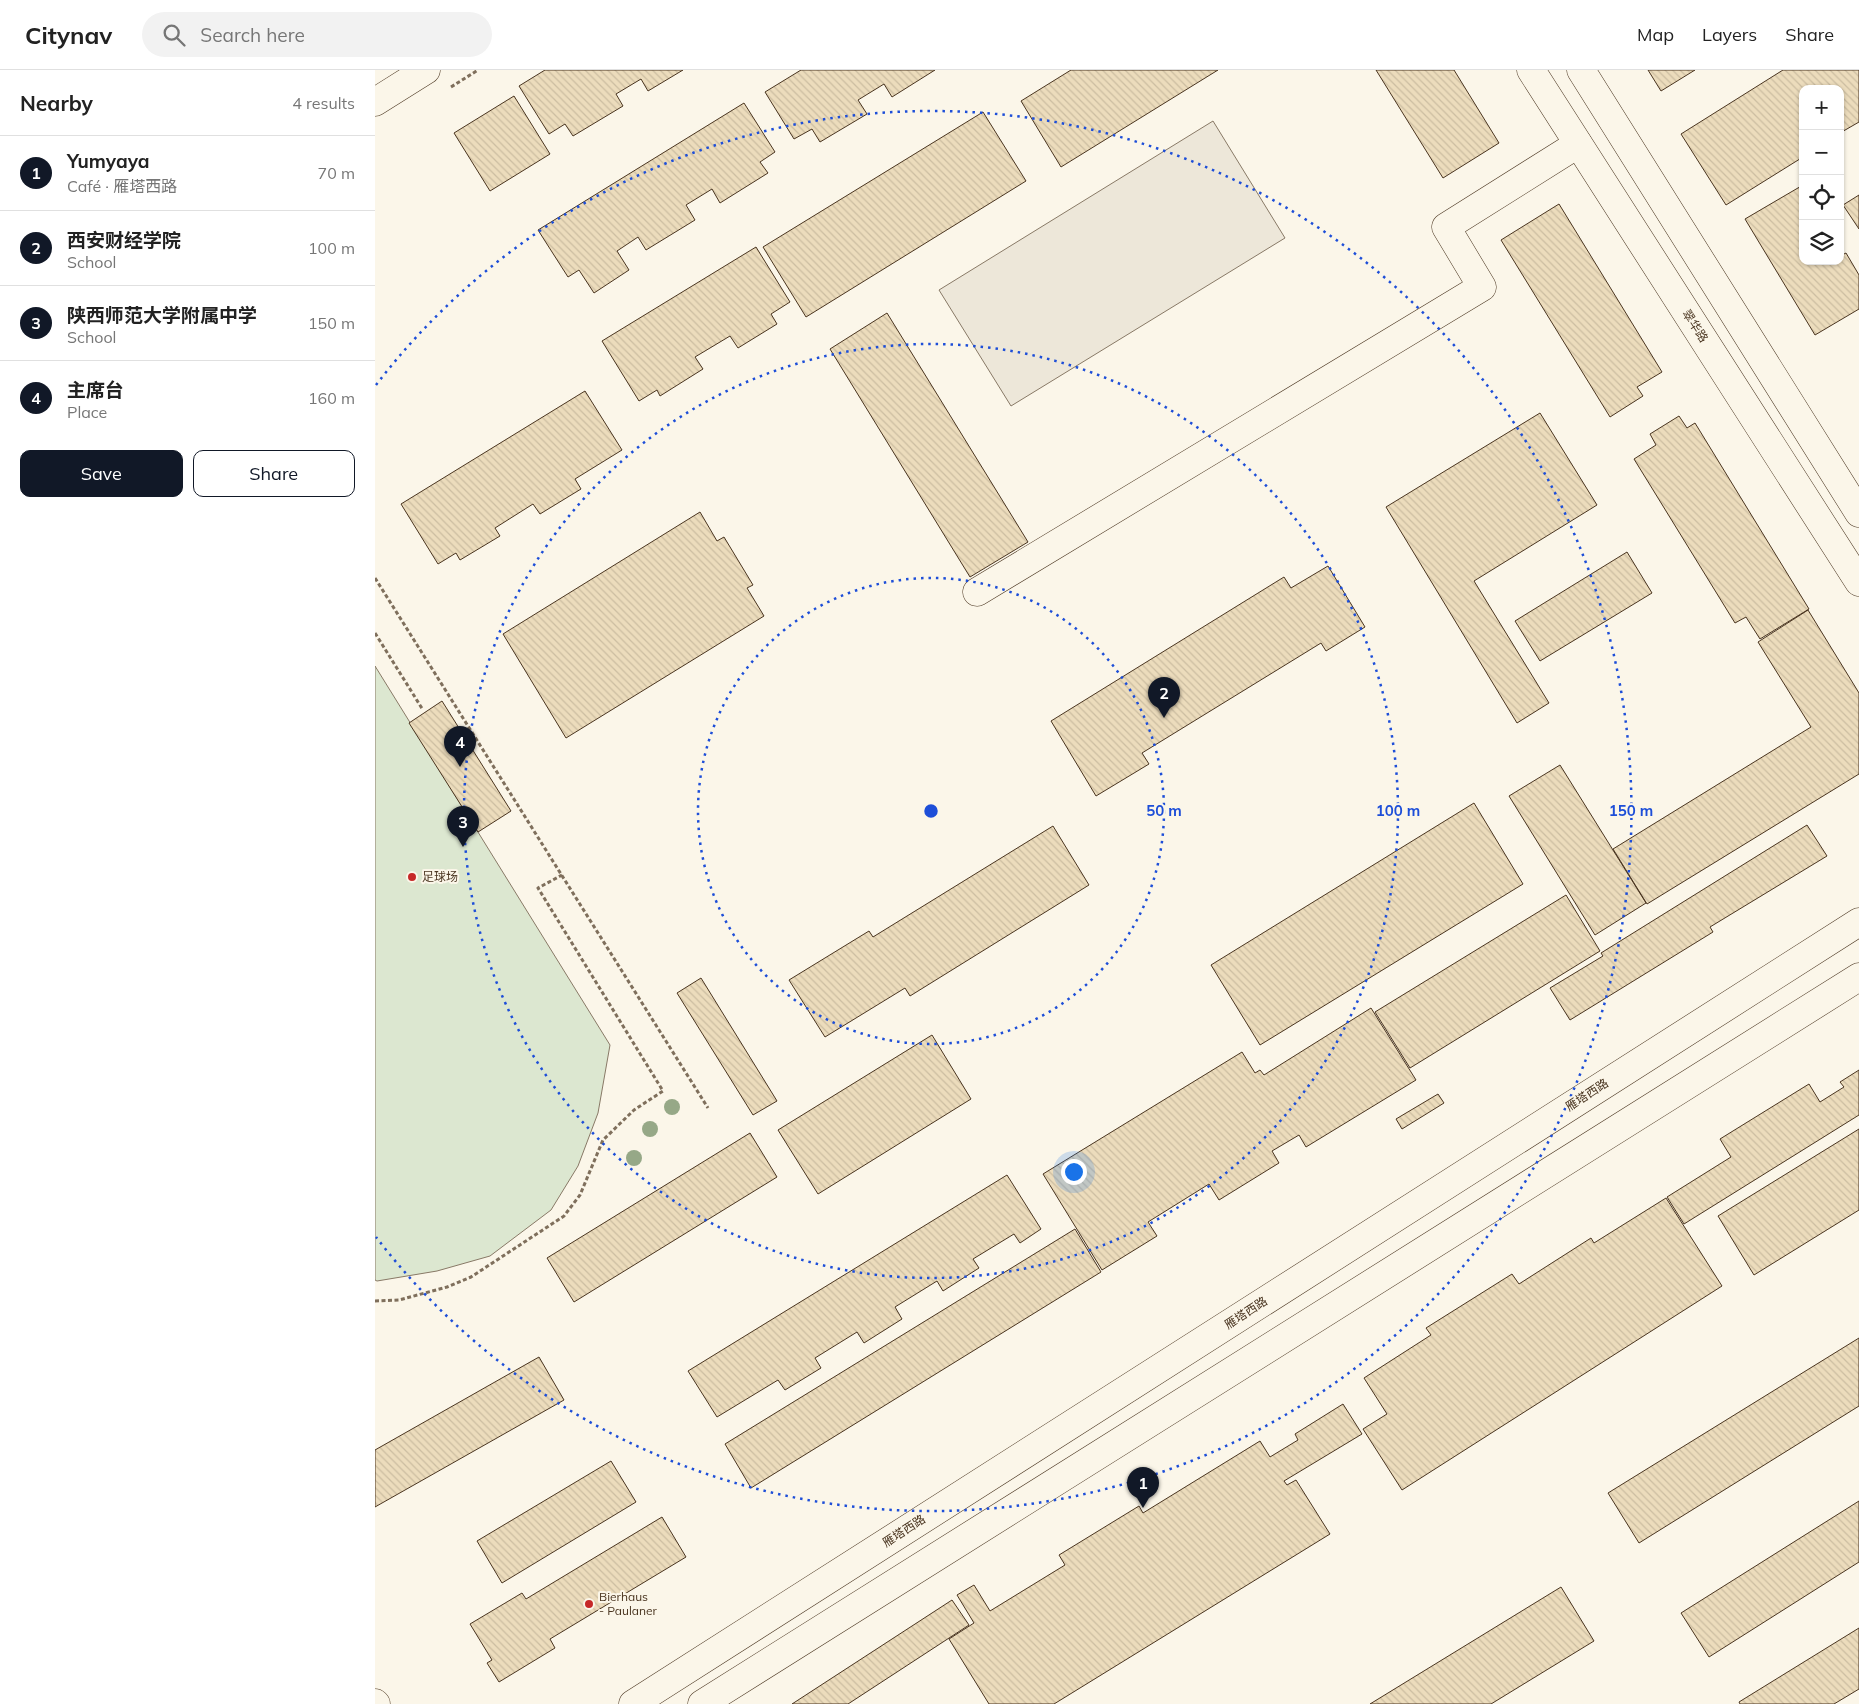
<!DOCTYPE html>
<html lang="en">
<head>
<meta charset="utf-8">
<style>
	:root { --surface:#fff; --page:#f2f2f2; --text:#222; --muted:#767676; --line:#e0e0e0; --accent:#111827 }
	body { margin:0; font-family:Mulish,"Noto Sans SC",sans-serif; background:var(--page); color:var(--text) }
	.controls { position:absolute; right:15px; top:15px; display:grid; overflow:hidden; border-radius:10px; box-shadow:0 1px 4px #0004 }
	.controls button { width:45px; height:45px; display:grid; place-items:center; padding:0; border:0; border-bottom:1px solid var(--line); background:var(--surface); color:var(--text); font:25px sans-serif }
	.you { position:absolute; left:698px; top:1101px; width:18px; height:18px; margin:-12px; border:4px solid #fff; border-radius:50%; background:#1a73e8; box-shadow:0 0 0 8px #1a73e833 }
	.badge { display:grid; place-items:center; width:32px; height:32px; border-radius:50%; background:var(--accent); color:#fff; font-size:16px; font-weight:700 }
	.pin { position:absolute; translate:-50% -41px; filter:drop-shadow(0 1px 2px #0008) }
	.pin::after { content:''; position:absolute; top:26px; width:18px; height:15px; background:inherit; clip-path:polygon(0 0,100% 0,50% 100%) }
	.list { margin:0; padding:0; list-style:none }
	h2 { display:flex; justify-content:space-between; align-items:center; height:65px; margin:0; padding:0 20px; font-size:21px }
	h2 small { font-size:16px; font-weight:400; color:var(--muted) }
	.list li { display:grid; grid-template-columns:32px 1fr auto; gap:15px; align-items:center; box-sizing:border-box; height:75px; padding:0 20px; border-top:1px solid var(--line) }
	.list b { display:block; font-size:19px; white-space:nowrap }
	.list p { margin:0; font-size:16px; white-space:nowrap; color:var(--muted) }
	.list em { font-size:16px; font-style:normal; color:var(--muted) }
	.actions { display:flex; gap:10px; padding:15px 20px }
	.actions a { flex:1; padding:11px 0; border:1px solid var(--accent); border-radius:10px; text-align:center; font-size:18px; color:var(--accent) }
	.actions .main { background:var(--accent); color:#fff }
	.icon { flex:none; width:28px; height:28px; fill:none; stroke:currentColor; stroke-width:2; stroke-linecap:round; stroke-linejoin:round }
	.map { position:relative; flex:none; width:1484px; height:1634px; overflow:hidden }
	header { display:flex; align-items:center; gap:30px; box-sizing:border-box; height:70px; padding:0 25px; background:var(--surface); border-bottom:1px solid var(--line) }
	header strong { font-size:24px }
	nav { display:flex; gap:28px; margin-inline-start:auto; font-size:18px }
	.search { width:350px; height:45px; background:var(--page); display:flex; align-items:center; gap:12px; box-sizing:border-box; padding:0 18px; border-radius:28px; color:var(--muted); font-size:19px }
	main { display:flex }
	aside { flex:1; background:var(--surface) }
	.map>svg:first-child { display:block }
	.grass { fill:#dce7d0; stroke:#887966 }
	.parking { fill:#ede7d9; stroke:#887966 }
	.building { fill:url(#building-back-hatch); stroke:#4a3520 }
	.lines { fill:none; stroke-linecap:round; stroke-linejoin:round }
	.minor-casing { stroke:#4a3520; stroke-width:29 }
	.major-casing { stroke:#4a3520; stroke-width:29 }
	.path { stroke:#7f6f5c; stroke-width:3; stroke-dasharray:4 2.5; stroke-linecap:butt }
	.minor { stroke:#fbf6e9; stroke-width:28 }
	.major { stroke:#fbf6e9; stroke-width:28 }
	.tree { fill:#96a887 }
	.ring { fill:none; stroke:#1d4ed8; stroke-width:2.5; stroke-dasharray:2.5 5 }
	.poi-dot { fill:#c62828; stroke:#fbf6e9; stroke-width:2 }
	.labels { text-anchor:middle; stroke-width:4; stroke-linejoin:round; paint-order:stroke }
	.street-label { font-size:12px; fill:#4a3520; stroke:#fbf6e9 }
	.poi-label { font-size:12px; fill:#4a3520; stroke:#fbf6e9; text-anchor:start }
	.centre { fill:#1d4ed8; stroke:#fbf6e9; stroke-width:2.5 }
	.ring-label { font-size:15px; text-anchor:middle; font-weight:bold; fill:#1d4ed8; stroke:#fbf6e9; stroke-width:4; stroke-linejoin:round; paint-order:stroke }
</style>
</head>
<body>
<header>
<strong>Citynav</strong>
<div class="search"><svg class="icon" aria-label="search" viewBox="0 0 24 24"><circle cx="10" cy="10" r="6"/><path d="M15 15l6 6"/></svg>Search here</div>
<nav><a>Map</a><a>Layers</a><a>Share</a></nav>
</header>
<main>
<aside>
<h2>Nearby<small>4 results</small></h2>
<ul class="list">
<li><span class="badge">1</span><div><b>Yumyaya</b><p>Café · 雁塔西路</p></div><em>70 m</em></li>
<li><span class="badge">2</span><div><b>西安财经学院</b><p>School</p></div><em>100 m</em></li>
<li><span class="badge">3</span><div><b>陕西师范大学附属中学</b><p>School</p></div><em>150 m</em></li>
<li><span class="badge">4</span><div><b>主席台</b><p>Place</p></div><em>160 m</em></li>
</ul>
<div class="actions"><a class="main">Save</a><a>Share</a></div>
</aside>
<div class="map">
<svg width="1484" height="1634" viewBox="0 0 1484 1634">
	<defs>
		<pattern id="building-back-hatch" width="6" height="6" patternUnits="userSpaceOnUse" patternTransform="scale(1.25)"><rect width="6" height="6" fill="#ecdcbc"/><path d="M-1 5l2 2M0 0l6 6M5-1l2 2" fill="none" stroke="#ccbda1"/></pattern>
	</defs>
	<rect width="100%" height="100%" fill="#fbf6e9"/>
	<path class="grass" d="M0 596 235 975 223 1043 203 1096 176 1140 115 1186 62 1201 2 1211 0 1210Z"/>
	<path class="parking" d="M838 51 910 168 636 336 564 220Z"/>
	<path class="building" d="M170 0H308L273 21 266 9 241 24 248 36 198 66 190 54 174 64 144 16Z
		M426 0H560L517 27 509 14 483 30 492 44 445 72 437 59 419 69 390 22Z
		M696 0H843L686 97 646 31Z
		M1001 0H1079L1124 73 1068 108Z
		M1273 0H1320L1286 21Z
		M1408 0H1484V52L1465 63V19H1428V87L1351 135 1306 64Z
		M139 26 175 84 115 121 79 63Z
		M369 33 400 82 385 92 393 103 345 133 337 119 311 135 320 150 271 180 263 167 242 181 254 200 219 223 204 200 193 207 163 160Z
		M608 42 651 111 431 247 388 177Z
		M1428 115V191H1465V186L1471 183 1484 205V239L1440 265 1370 149Z
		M1484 125V159L1468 135Z
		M1184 134 1287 302 1262 317 1268 326 1235 347 1126 170Z
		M381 177 415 232 396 244 402 254 363 278 355 266 320 287 328 299 285 326 282 320 264 331 227 271Z
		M512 243 653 472 595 507 455 279Z
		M210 321 247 380 200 409 206 419 165 444 158 434 120 458 125 466 85 490 81 483 63 494 26 434Z
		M1165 343 1222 435 1099 511 1174 633 1142 653 1011 437Z
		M1304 346 1312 358 1320 353 1434 539 1385 569 1371 547 1360 553 1259 389 1281 375 1275 364Z
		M325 442 342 471 349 467 378 515 372 518 389 546 191 668 128 564Z
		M1252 482 1277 523 1165 591 1140 551Z
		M953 496 990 557 951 581 946 573 767 683 774 694 721 726 676 651 909 507 916 518Z
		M1433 540 1484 623V704L1272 834 1238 779 1436 657 1383 572Z
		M67 631 136 741 103 762 34 653Z
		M1185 695 1271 833 1220 865 1134 726Z
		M1099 733 1148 814 885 975 836 895Z
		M1432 755 1452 786 1335 857 1338 862 1195 950 1175 918 1228 886 1226 883Z
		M678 756 714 815 535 926 530 918 450 967 414 910 494 861 498 867Z
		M1191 825 1225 881 1035 998 1000 942Z
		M326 908 402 1031 378 1045 302 923Z
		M996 938 1041 1010 931 1077 924 1065 897 1081 904 1093 844 1130 834 1114 773 1152 782 1166 727 1200 668 1104 867 982 880 1003 885 1000 889 1005Z
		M557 965 596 1029 443 1124 403 1060Z
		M1484 1000V1045L1309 1154 1292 1127 1356 1087 1345 1069 1434 1014 1445 1032 1469 1017 1465 1012Z
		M1063 1024 1069 1033 1027 1059 1021 1049Z
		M1484 1059V1140L1379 1205 1343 1146Z
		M375 1063 402 1107 199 1232 172 1188Z
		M632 1105 666 1159 645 1173 639 1164 598 1189 604 1198 568 1221 562 1211 520 1237 527 1249 489 1273 482 1262 440 1288 446 1298 410 1320 403 1310 342 1347 313 1301Z
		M1291 1128 1347 1216 1027 1420 988 1359 1012 1344 989 1308 1056 1265 1051 1258 1137 1204 1144 1214 1216 1168 1219 1173Z
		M700 1159 726 1202 376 1418 350 1374Z
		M1484 1268V1336L1264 1473 1233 1423Z
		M164 1287 189 1330 0 1437V1380Z
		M968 1334 987 1364 909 1411 912 1415 921 1410 955 1464 679 1634H614L574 1569 599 1553 582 1525 599 1515 615 1541 690 1495 684 1485 764 1436 768 1443 885 1371 895 1387 923 1370 920 1364Z
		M236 1391 261 1432 127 1513 102 1471Z
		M1484 1431V1492L1334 1587 1306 1543Z
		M287 1447 311 1487 175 1569 180 1578 124 1612 112 1593 117 1590 95 1554 147 1523 151 1529Z
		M1186 1517 1219 1571 1116 1634H995Z
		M577 1530 594 1555 473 1634H417Z
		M1484 1558V1619L1459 1634H1365L1364 1632Z"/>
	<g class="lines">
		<g class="minor-casing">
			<path id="minor" d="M0 32 51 0
				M602 522 1107 217 1071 157 1203 74
				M258 1634 1484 852
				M327 1634 1484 907"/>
		</g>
		<g class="major-casing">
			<path id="major" d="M1156 0 1484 512
				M1206 0 1484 443
				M0 1633 1 1634"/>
		</g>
		<path class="path" d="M76 17 103 0
			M0 508 333 1038
			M0 563 48 640
			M0 1231 24 1230 72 1217 96 1207 189 1146 205 1125 228 1070 259 1040 288 1021 163 818 187 805"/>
		<use href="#minor" class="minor"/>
		<use href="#major" class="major"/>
	</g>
	<g class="tree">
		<circle cx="297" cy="1037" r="8"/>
		<circle cx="275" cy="1059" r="8"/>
		<circle cx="259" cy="1088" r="8"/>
	</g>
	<g class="ring">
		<circle cx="556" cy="741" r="233"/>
		<circle cx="556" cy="741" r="467"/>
		<path d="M1 315A700 700 0 1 1 1 1167"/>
	</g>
	<g class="poi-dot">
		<circle cx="37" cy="807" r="5"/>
		<circle cx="214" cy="1534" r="5"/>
	</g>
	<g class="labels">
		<g class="street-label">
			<text transform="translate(1320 256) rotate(57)" y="4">翠华路</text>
			<text transform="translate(1212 1025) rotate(-33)" y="4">雁塔西路</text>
			<text transform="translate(871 1243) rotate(-33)" y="4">雁塔西路</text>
			<text transform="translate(529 1461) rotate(-33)" y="4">雁塔西路</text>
		</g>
		<g class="poi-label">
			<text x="47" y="811">足球场</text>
			<text x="224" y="1531">Bierhaus<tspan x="224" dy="14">- Paulaner</tspan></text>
		</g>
	</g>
	<circle cx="556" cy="741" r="8" class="centre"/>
	<g class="ring-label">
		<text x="789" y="746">50 m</text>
		<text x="1023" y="746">100 m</text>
		<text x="1256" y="746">150 m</text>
	</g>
</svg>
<div class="controls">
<button>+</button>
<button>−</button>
<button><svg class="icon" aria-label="locate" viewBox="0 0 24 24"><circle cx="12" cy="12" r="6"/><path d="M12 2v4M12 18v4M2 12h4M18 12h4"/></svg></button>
<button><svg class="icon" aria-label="layers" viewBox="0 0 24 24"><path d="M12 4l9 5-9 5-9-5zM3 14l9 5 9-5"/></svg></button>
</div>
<div class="you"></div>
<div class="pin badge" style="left:768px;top:1438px">1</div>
<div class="pin badge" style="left:789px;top:648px">2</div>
<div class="pin badge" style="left:88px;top:777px">3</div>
<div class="pin badge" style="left:85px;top:697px">4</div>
</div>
</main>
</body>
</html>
